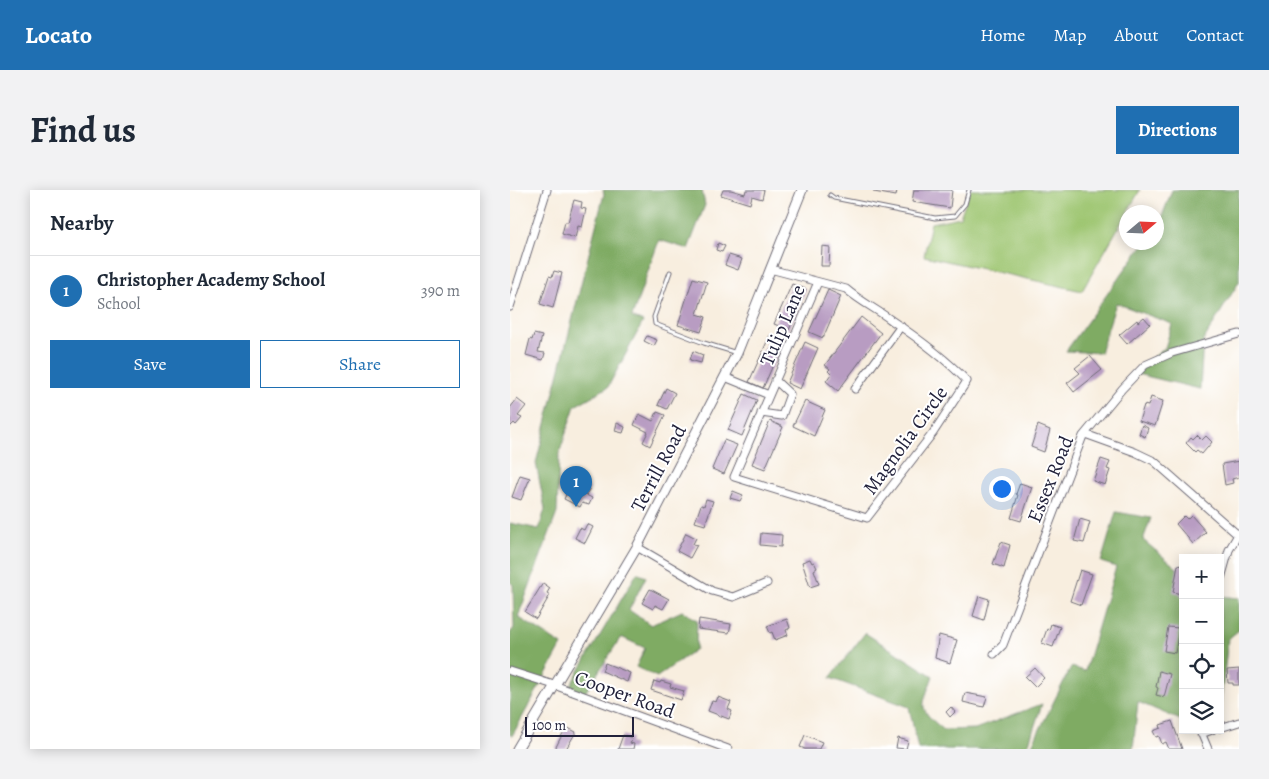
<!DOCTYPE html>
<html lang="en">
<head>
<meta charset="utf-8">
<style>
	:root { --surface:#fff; --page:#f2f2f3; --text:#1f2937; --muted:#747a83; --line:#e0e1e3; --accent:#1f6fb2 }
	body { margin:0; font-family:Alegreya,serif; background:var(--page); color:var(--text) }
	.controls { position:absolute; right:15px; bottom:15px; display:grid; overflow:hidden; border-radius:0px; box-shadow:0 2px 12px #0003 }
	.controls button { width:45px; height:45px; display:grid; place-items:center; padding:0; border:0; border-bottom:1px solid var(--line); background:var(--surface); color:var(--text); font:25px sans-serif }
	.compass { position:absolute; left:609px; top:15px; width:45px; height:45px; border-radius:50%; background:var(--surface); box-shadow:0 2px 12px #0003; rotate:71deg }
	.scale { position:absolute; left:15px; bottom:12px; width:109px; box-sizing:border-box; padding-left:5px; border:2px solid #22223b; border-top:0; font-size:14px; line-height:18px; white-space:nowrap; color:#22223b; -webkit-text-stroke:4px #fff; paint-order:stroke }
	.you { position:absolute; left:491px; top:298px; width:18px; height:18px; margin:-12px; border:4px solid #fff; border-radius:50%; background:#1a73e8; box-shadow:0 0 0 8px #1a73e833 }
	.badge { display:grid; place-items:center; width:32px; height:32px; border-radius:50%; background:var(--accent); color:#fff; font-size:16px; font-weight:700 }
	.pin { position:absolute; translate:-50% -41px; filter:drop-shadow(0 1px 2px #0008) }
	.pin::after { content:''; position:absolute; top:26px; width:18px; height:15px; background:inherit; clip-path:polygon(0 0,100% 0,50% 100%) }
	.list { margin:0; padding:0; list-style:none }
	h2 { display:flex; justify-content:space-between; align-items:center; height:65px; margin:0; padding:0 20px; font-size:21px }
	h2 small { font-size:16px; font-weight:400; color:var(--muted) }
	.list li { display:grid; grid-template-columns:32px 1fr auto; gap:15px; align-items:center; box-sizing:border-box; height:70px; padding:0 20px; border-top:1px solid var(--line) }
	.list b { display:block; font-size:19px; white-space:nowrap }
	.list p { margin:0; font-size:16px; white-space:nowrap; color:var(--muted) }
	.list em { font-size:16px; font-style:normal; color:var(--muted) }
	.actions { display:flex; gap:10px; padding:15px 20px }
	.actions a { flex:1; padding:11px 0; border:1px solid var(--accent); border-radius:0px; text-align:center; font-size:18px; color:var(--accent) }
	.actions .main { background:var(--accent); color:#fff }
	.icon { flex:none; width:28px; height:28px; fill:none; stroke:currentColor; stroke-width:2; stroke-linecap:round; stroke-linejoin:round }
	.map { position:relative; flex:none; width:729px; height:559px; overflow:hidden; border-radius:0px }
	header { display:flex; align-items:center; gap:30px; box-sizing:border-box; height:70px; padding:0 25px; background:var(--accent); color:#fff }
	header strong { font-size:24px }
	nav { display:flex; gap:28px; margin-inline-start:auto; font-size:18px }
	.intro { display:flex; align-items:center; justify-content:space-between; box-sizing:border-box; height:120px; padding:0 30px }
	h1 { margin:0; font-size:35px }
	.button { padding:12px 22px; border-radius:0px; background:var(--accent); color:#fff; font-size:18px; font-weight:700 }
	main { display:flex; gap:30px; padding:0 30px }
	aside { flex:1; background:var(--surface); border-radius:0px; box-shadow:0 2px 12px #0003 }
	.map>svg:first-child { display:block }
	.green { fill:#9fc672; stroke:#607456 }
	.forest { fill:#7fab64; stroke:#506650 }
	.building { fill:#b89cc2 }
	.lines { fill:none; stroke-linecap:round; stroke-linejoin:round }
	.service-casing { stroke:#6d6974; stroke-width:5 }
	.minor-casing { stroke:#6d6974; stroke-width:9 }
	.tertiary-casing { stroke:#6d6974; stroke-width:11 }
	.service { stroke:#fff; stroke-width:3 }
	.minor { stroke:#fff; stroke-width:7 }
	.tertiary { stroke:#fff; stroke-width:9 }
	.labels { text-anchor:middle; stroke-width:4; stroke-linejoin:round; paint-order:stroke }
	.street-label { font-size:20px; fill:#22223b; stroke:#fff }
</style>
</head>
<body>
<header>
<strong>Locato</strong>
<nav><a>Home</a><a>Map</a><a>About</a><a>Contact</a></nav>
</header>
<div class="intro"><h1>Find us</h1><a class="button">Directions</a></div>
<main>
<aside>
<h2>Nearby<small></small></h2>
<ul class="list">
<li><span class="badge">1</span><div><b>Christopher Academy School</b><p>School</p></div><em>390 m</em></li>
</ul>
<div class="actions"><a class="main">Save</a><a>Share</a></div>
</aside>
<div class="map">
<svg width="729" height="559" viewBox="0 0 729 559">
	<rect width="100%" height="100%" fill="#fff"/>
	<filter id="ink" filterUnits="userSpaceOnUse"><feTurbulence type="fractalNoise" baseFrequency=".02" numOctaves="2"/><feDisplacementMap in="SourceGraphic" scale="10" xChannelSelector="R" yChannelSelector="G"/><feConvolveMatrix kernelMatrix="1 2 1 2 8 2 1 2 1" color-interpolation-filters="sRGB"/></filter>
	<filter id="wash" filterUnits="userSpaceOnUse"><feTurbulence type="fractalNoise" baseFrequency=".0096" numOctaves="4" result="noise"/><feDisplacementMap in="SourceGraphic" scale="20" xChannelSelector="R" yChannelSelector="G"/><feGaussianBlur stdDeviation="1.12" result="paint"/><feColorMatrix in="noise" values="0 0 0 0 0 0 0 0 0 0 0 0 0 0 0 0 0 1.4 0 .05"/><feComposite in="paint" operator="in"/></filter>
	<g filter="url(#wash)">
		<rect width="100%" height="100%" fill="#f8eedf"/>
		<path class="green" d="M460 0H630L572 101 414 66 421 33 450 27Z"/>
		<path class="forest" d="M93 0H192L195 15 178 59 149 50 122 127 133 132 98 197 65 216 49 264 47 323 8 427 52 455 2 546 0 545V443L4 438 3 395 0 392V333L29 339 35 319 26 273 94 4Z
			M662 0H729V92L693 151 690 199 623 183 655 158 662 134 606 113 590 163 556 161 634 53 646 52 647 35 651 29Z
			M606 322 641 328 633 350 673 383V531L628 512 623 559H520L561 477 575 481 606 377 591 372Z
			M127 383 136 387 119 420 141 435 172 421 187 430 186 459 147 487 126 477 135 458 111 447 73 506 57 501Z
			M710 406 729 408V440L718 449 710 519Z
			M355 443 423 486C412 517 406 517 434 540L465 539 532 514 517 559H408L399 517 320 488Z"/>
		<g id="blocks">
			<path class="building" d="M213 0H221L235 4 236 0H254L252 9 242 6 240 14 211 5Z
				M364 0H387L386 6 364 2Z
				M404 0H442L440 18 402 12Z
				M64 10 72 12 71 18 76 19 72 37 68 36 65 48 52 44 55 32H58Z
				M208 53 215 56 212 62 206 60Z
				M312 56 320 57 319 76H311Z
				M219 65 232 69 228 80 215 75Z
				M44 81 52 83 43 118 30 114 39 86 42 87Z
				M183 88 197 92 187 124 196 127 191 142 168 135Z
				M282 94 296 99 279 140 264 134Z
				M318 100 331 106 313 148 299 142Z
				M351 127 371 143 328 201 316 191 321 184 318 181 320 179 315 175Z
				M634 127 640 134 617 154 609 145 627 130 628 132Z
				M24 144 32 146 28 162 35 163 33 170 16 165 20 149 22 150Z
				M260 145 274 150 253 198 239 192Z
				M137 146 147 150 144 156 134 151Z
				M295 152 308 158 290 199 277 193Z
				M183 161 193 165 191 173 180 170Z
				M580 166 592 180 564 202 557 193 570 183 565 178Z
				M156 198 165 203 157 219 148 215Z
				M234 204 247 210 232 246 218 240Z
				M641 207 653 211 645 236 629 231 634 215 638 216Z
				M7 209 16 216 8 226 12 228 6 235 4 233 0 237V218Z
				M295 211 315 220 304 246 283 236Z
				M147 222 155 225 140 256 133 252 138 242 124 235 129 224 143 231Z
				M260 231 273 237 255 279 242 274Z
				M107 233 115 237 113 243 105 241Z
				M528 235 540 240 534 262 521 257Z
				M632 235 638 238 635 247 629 244Z
				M687 245 692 250 696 246 702 252 692 264 687 260 685 262 676 253 681 247 683 249Z
				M214 250 227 255 214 284 202 279Z
				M591 269 600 272 597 279 600 280 595 295 583 291Z
				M729 271V287L722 289 723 293 715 295 712 274Z
				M10 285 20 288 11 310 2 307Z
				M66 291 80 298 76 305 82 308 79 315 72 313 70 317 54 309 59 298 62 299Z
				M510 293 522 297 511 331 501 328 508 305 506 304Z
				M223 301 233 305 230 311 220 308Z
				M196 309 203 311 195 335 185 332 191 315 194 316Z
				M681 325 696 342 683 354 666 334 674 326 677 329Z
				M570 329 580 332 574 353 564 351Z
				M77 334 83 337 75 353 65 348 70 338 74 340Z
				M176 343 186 348 183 354 187 355 180 368 167 361Z
				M251 343 272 345 271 357 250 355Z
				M491 352 500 355 494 378 483 374Z
				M300 369 302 373 304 372 307 378 304 380 309 394 300 397 292 372Z
				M668 375 673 376V407H670L671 404 663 402Z
				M570 380 582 384 571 415 560 411Z
				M33 393 40 398 37 403 40 405 26 429 15 422Z
				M140 399 159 409 153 419 145 415 143 419 132 413Z
				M469 406 479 409 474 430 463 426Z
				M189 429 221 434 219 443 188 439Z
				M277 429 280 438 276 440 278 445 265 450 262 442 260 443 257 436Z
				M541 434 550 437 543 457 532 453 537 439 539 440Z
				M658 437 669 438 665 463 654 461Z
				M429 445 447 450 440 473 425 468Z
				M95 473 120 483 117 492 92 481Z
				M525 478 534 488 525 497 515 487Z
				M729 479V495H723V493H718L717 480Z
				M649 481 660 484 654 507 646 505 648 498 646 497Z
				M144 491 150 493 151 491 161 494 160 497 174 501 171 510 141 500Z
				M455 503 477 507 474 517 453 512Z
				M208 507 221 512 218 519 222 521 219 529 198 521 202 511 206 512Z
				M441 517 445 522 440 527 436 522Z
				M662 531 672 559H659L656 552 652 554 649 546 646 547 643 541 651 538 650 535Z
				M56 537 66 542 56 559H45Z
				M113 545 122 548 120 553 124 554 123 559H108Z
				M295 545 312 552 309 559H295L290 557Z
				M388 548 398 551 396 559 386 558Z"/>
		</g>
	</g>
	<g filter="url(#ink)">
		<use href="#blocks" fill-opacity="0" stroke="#6d6974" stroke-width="1"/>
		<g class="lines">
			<g class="service-casing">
				<path id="service" d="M320 5 324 8 425 28 445 26 455 14 459 0
					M160 82 144 127 145 134 194 153 227 163"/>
			</g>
			<g class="minor-casing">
				<path id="minor" d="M260 79 336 99C350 111 366 119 381 130 408 148 434 167 457 191L423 243 357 328 224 287 308 92
					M0 117 37 0
					M215 187 259 205
					M345 199 391 136
					M251 223 272 226 280 204 265 190
					M575 244 625 262 644 271 728 345
					M127 357 202 401 223 407 257 393
					M710 392 719 360 729 343
					M484 464 493 455 573 246 612 199 635 175 662 163 729 144
					M0 481 44 495 218 559
					M710 538 729 532
					M690 540 698 559
					M691 544 702 540"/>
			</g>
			<g class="tertiary-casing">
				<path id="tertiary" d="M7 559 127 357 227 163 292 0"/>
			</g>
			<use href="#service" class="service"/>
			<use href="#minor" class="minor"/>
			<use href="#tertiary" class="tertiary"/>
		</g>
	</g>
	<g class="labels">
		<g class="street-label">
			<text transform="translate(272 135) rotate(-67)" y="7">Tulip Lane</text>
			<text transform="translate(395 250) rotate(-54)" y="7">Magnolia Circle</text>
			<text transform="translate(148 278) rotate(-62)" y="7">Terrill Road</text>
			<text transform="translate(540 289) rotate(-68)" y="7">Essex Road</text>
			<text transform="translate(115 504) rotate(20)" y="7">Cooper Road</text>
		</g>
	</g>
</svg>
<div class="controls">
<button>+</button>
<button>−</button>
<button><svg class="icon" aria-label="locate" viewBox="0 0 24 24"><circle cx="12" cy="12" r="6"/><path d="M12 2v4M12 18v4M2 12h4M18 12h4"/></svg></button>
<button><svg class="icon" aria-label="layers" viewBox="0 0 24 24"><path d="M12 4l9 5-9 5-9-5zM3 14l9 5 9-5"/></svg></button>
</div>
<svg class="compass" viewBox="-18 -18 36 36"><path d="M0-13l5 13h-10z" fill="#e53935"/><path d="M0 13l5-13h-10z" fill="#747a83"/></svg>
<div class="scale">100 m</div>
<div class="you"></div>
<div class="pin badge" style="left:66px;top:317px">1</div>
</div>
</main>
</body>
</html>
